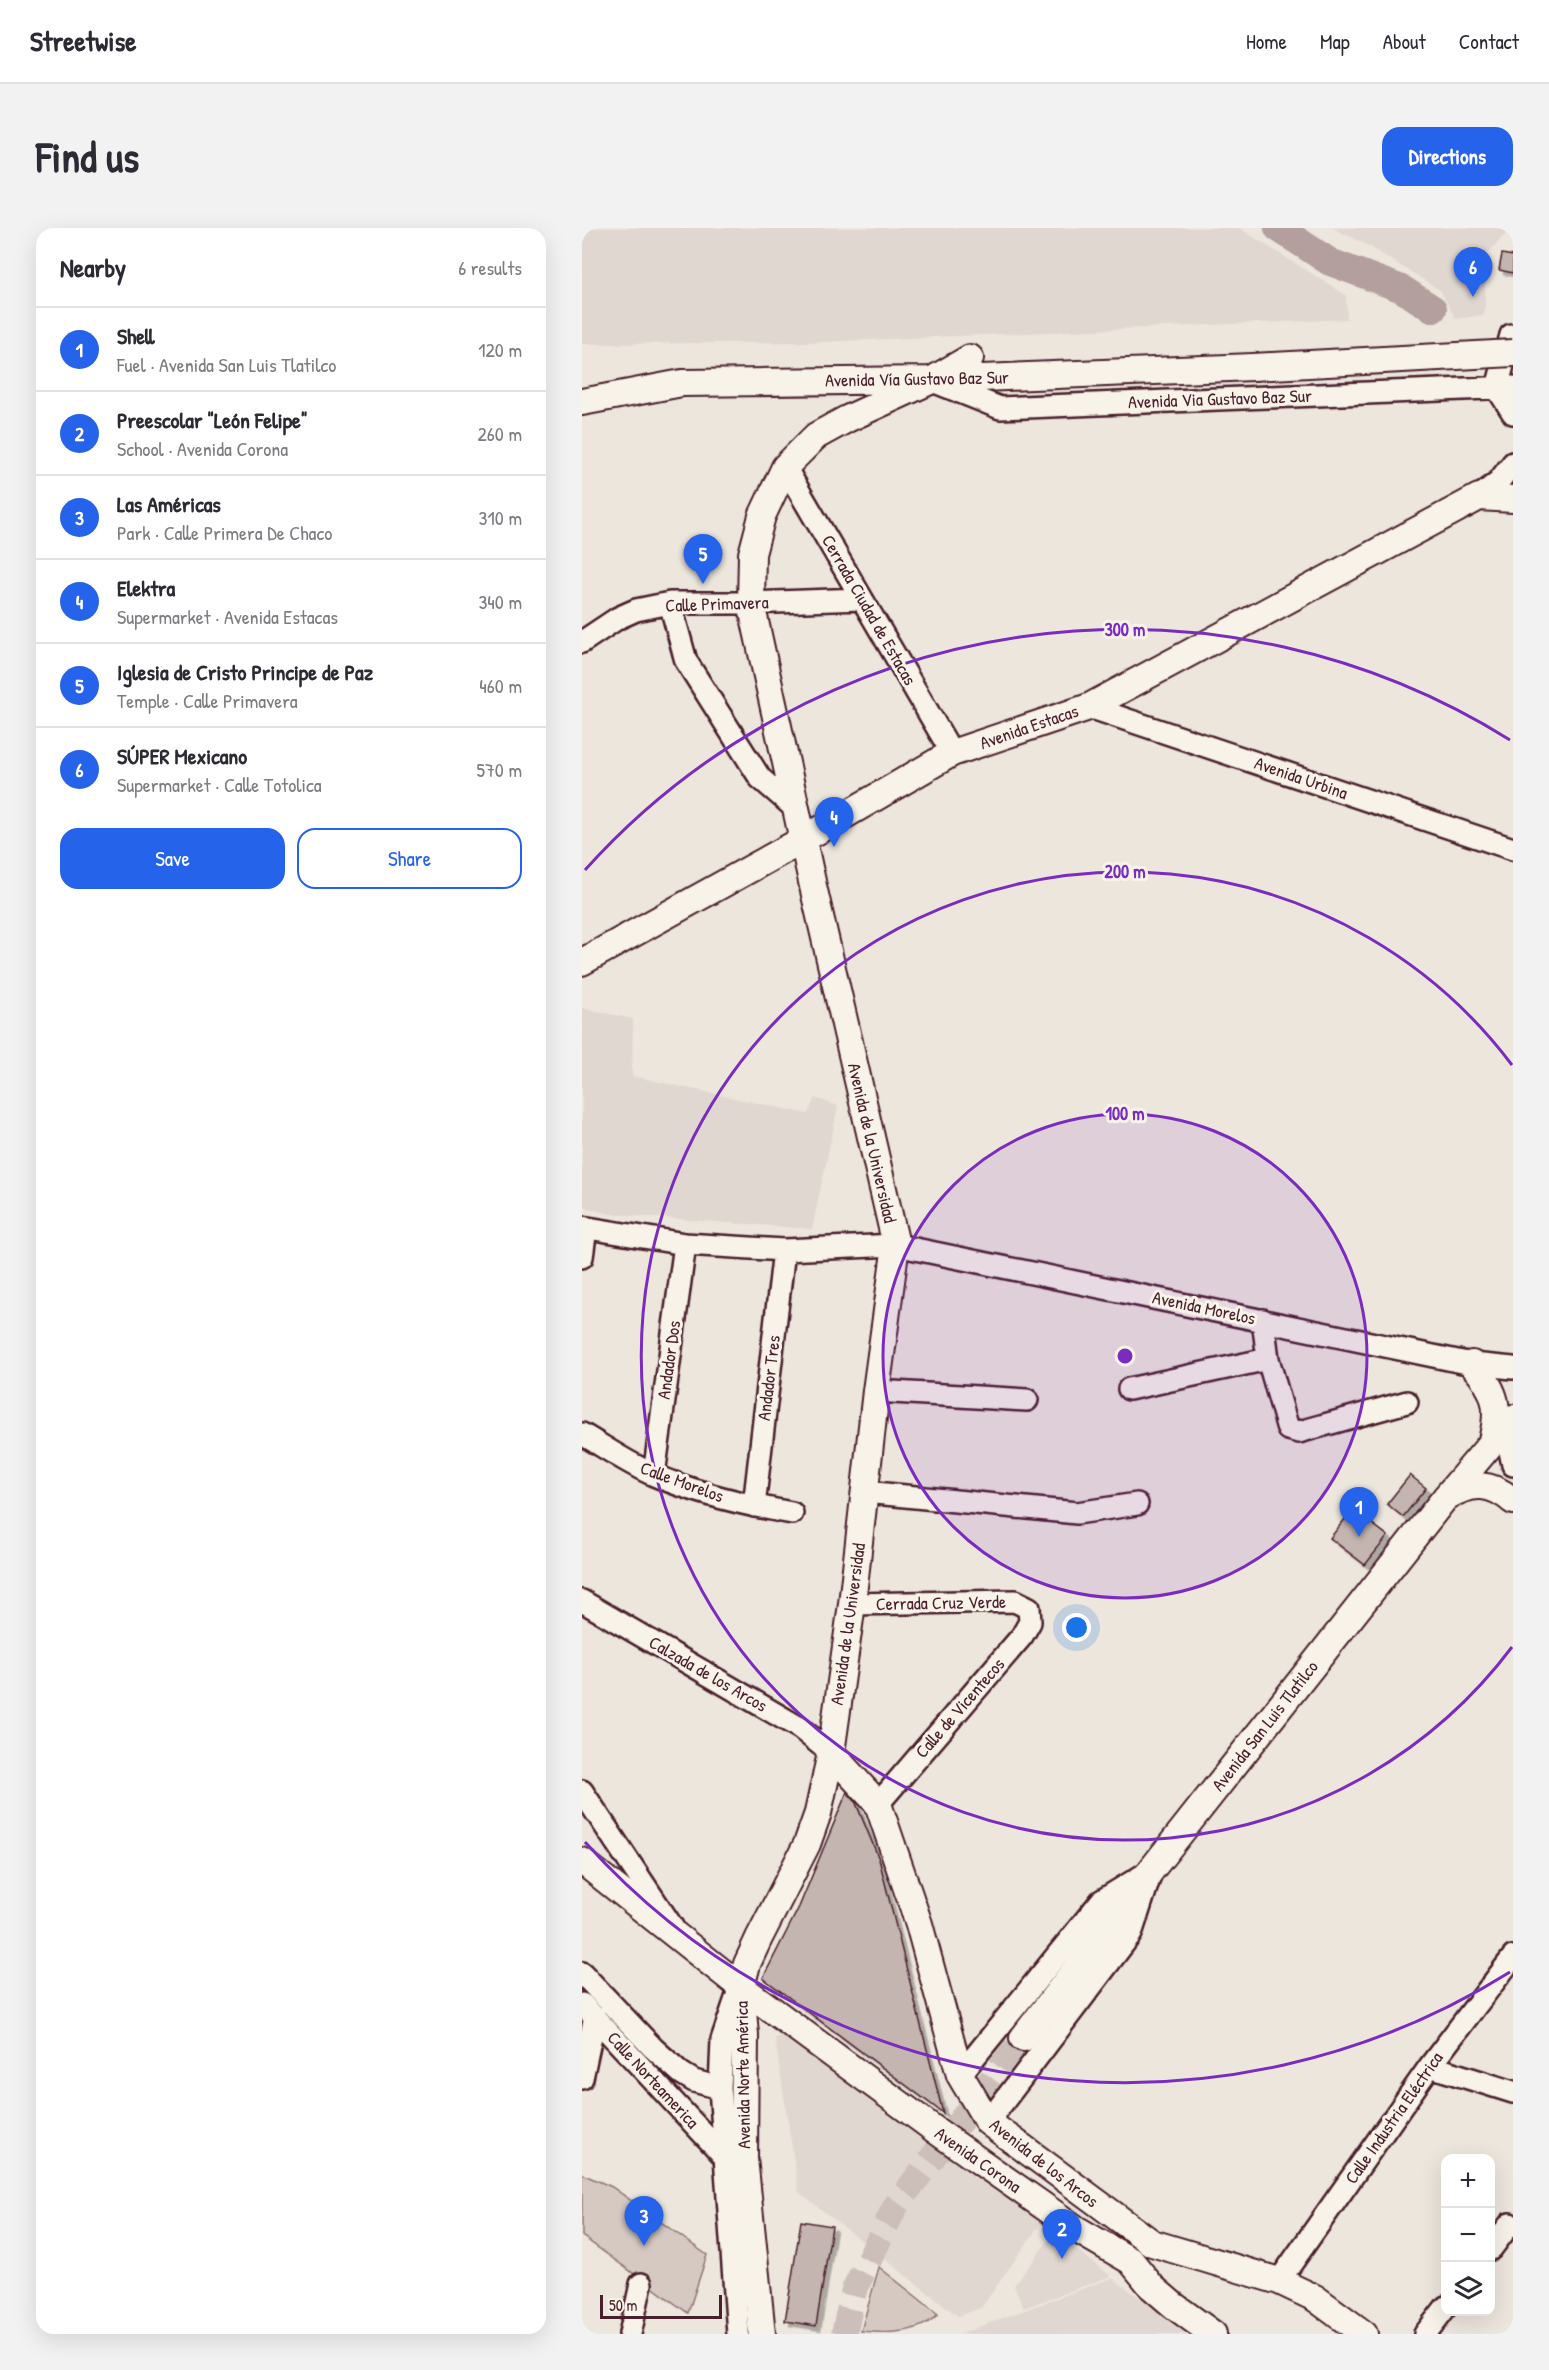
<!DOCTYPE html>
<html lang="en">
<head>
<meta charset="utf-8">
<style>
	:root { --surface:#fff; --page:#f2f2f3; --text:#2b2b33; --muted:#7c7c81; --line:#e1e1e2; --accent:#2563eb }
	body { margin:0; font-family:"Patrick Hand",sans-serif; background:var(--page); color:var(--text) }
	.controls { position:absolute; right:18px; bottom:18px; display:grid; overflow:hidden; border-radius:12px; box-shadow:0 6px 24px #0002 }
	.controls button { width:54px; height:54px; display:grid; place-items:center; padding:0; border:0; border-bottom:2px solid var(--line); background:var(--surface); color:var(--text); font:30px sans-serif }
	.scale { position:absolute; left:18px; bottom:15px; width:122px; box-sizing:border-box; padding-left:6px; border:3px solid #4a1f2b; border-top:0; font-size:16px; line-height:21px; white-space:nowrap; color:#4a1f2b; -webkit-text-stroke:4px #f7f3e8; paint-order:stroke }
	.you { position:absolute; left:495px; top:1400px; width:21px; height:21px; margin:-15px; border:4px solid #fff; border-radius:50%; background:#1a73e8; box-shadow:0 0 0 9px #1a73e833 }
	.badge { display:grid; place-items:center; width:39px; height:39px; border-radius:50%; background:var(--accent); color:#fff; font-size:20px; font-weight:700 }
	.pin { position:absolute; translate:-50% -50px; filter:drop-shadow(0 2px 3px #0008) }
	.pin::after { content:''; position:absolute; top:32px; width:21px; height:18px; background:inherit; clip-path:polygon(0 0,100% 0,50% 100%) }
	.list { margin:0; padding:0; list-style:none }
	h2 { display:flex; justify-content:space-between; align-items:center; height:78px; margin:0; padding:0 24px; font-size:26px }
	h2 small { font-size:20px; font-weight:400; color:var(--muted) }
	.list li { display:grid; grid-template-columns:39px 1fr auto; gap:18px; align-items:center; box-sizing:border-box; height:84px; padding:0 24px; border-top:2px solid var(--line) }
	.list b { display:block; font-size:22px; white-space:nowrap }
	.list p { margin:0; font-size:20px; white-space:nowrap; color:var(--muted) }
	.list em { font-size:20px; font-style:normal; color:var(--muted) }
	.actions { display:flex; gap:12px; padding:18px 24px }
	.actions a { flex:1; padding:14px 0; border:2px solid var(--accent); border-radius:18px; text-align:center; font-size:21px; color:var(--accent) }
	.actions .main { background:var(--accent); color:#fff }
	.icon { flex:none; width:33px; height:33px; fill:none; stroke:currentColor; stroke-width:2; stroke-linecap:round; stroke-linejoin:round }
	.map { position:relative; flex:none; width:931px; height:2106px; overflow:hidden; border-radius:18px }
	header { display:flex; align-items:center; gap:36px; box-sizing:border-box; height:84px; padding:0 30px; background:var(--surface); border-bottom:2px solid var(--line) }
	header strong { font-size:28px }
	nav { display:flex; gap:33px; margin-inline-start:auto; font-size:21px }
	.intro { display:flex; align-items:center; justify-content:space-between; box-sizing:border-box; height:144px; padding:0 36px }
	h1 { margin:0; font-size:42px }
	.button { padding:15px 27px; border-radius:18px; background:var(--accent); color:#fff; font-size:21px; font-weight:700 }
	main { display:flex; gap:36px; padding:0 36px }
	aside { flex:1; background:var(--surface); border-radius:18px; box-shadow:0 6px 24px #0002 }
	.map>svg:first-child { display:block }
	.built { fill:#e0d7d0 }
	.green { fill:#d5c9c2; stroke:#907476; stroke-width:1.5 }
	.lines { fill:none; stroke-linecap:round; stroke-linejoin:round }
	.river { stroke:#b39f9d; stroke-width:28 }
	.building { fill:#c4b5b0; stroke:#4a1f2b; stroke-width:1.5; filter:url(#shadow) }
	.major-tunnel { stroke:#ccbeb9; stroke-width:26; stroke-dasharray:26 13; stroke-linecap:butt }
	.minor-casing { stroke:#4a1f2b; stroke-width:26 }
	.major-casing { stroke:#4a1f2b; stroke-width:30 }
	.minor { stroke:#f7f3e8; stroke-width:21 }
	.major { stroke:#f7f3e8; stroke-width:26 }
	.major-bridge-casing { stroke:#4a1f2b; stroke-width:30; stroke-linecap:butt }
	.major-bridge { stroke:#f7f3e8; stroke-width:26 }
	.ring { fill:none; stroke:#7b2cbf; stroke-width:3 }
	.labels { text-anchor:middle; stroke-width:6; stroke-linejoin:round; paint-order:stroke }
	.street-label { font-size:18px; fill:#4a1f2b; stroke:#f7f3e8 }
	.centre { fill:#7b2cbf; stroke:#f7f3e8; stroke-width:3 }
	.ring-label { font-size:18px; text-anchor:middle; font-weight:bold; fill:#7b2cbf; stroke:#f7f3e8; stroke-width:6; stroke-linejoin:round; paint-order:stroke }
</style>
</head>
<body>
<header>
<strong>Streetwise</strong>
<nav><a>Home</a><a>Map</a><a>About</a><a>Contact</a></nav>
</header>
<div class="intro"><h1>Find us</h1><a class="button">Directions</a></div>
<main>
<aside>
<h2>Nearby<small>6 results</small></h2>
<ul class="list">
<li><span class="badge">1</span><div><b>Shell</b><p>Fuel · Avenida San Luis Tlatilco</p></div><em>120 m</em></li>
<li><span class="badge">2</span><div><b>Preescolar &quot;León Felipe&quot;</b><p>School · Avenida Corona</p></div><em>260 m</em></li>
<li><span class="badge">3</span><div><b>Las Américas</b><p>Park · Calle Primera De Chaco</p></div><em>310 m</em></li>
<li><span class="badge">4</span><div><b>Elektra</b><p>Supermarket · Avenida Estacas</p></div><em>340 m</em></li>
<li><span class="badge">5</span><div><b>Iglesia de Cristo Principe de Paz</b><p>Temple · Calle Primavera</p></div><em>460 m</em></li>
<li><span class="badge">6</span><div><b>SÚPER Mexicano</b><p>Supermarket · Calle Totolica</p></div><em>570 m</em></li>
</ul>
<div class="actions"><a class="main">Save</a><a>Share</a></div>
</aside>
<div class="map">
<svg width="931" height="2106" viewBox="0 0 931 2106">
	<defs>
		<filter id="shadow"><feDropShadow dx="4.5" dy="4.5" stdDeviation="0" flood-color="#0004"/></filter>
	</defs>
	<rect width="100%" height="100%" fill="#ece6dd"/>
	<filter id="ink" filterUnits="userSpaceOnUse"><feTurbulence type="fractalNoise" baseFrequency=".0167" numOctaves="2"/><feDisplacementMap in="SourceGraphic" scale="12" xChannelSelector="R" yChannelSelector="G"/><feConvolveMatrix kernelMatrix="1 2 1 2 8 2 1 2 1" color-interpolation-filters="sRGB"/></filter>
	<g filter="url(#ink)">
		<path class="built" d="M0 0H657L764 67 765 91 239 114 0 116Z
			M751 0H929L905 26 902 87 874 91 858 62 785 17Z
			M0 780 51 791 50 848 226 886 233 870 256 878 230 1001 29 986 0 979Z
			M201 1803 461 1992 399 2080 376 2088 217 1964 193 1811Z
			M472 2005 529 2048 442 2080 432 2058Z
			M530 2050 610 2106H378L413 2093Z"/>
		<path class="green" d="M0 1946 30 1959 125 2027 106 2085 0 2008Z
			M297 2039 356 2086C338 2106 304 2106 279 2103Z"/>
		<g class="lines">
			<path class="river" d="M696 0 748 34 820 61 851 81"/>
		</g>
		<path class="building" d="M920 26 931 28V45L917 42Z
			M828 1247 844 1260 821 1289 805 1276Z
			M771 1281 806 1308 783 1337 748 1310Z
			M265 1564 273 1573 297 1631 361 1885 181 1750 217 1679Z
			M219 1993 250 1998 234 2098 203 2093Z"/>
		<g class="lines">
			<path class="major-tunnel" d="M262 2106 272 2062 313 1979 441 1810"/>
			<g class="minor-casing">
				<path id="minor" d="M929 107 915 160 931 185
					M353 154 418 180 931 159
					M203 239 370 525
					M897 269 917 253 931 235
					M88 375 104 433 178 550 215 582
					M0 414 36 390 54 382 88 375H169L280 371
					M507 479 931 621
					M0 999 103 1016 202 1022 314 1017 890 1136 931 1140
					M0 1029 4 1000
					M681 1092 686 1131 706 1201 717 1204 825 1174
					M547 1161 686 1131
					M294 1163 445 1172
					M923 1199 931 1237
					M0 1206C24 1220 47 1236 72 1247 116 1266 164 1277 210 1285
					M72 1247 103 1016
					M283 1264 495 1285 555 1276
					M172 1278 202 1022
					M0 1373 218 1500 249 1525
					M270 1376 433 1373 447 1380 448 1394 440 1408 296 1576
					M0 1563 91 1700
					M0 1745 71 1820 99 1845 112 1853 138 1860
					M0 1776 143 1929
					M848 1838 931 1864
					M378 1847 519 1673 563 1646
					M0 1850 13 1789
					M406 1894 549 1706 567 1651
					M909 2021 928 1996
					M697 2053 848 1838 931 1729
					M48 2106 59 2056
					M156 2106 138 1860 140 1812 158 1759
					M843 2106 864 2079"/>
			</g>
			<g class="major-casing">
				<path id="major" d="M0 174 100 155 350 152 671 139
					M0 734 222 611 370 525 507 479 897 269 931 271
					M890 1136C915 1163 919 1181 909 1216
					M866 1268C891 1254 909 1254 931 1273
					M249 1525 296 1576 337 1696 378 1847 406 1894 570 2015 697 2053 733 2070 782 2106
					M0 1633 159 1759 356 1904 494 2001 549 2033 570 2059 591 2077 631 2106
					M441 1810 570 1641 863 1270 931 1190
					M180 2106 162 1930 163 1807 159 1759 165 1736 177 1710 225 1616 236 1585 249 1525 270 1376 294 1163 314 1017 231 658 169 375 170 326 180 288 203 239 234 208 265 191 350 152 388 130"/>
			</g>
			<use href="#minor" class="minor"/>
			<use href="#major" class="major"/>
			<g class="major-bridge-casing">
				<path id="major-bridge" d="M671 139 931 125"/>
			</g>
			<use href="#major-bridge" class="major-bridge"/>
		</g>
	</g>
	<circle cx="543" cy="1128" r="242" fill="#7b2cbf" fill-opacity=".12"/>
	<g class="ring">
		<circle cx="543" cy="1128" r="242"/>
		<path d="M930 1419A484 484 0 1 1 930 837"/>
		<path d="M928 1744A726 726 0 0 1 3 1614M3 642A726 726 0 0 1 928 512"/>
	</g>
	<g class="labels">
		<g class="street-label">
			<text transform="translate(335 151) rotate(-1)" y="6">Avenida Vía Gustavo Baz Sur</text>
			<text transform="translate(638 171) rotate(-2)" y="6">Avenida Via Gustavo Baz Sur</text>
			<text transform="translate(135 376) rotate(-2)" y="6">Calle Primavera</text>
			<text transform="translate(287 382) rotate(60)" y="6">Cerrada Ciudad de Estacas</text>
			<text transform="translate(447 499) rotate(-19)" y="6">Avenida Estacas</text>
			<text transform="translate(719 550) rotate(19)" y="6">Avenida Urbina</text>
			<text transform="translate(290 915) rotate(77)" y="6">Avenida de la Universidad</text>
			<text transform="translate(622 1080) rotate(12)" y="6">Avenida Morelos</text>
			<text transform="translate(87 1132) rotate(-82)" y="6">Andador Dos</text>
			<text transform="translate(187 1150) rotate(-83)" y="6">Andador Tres</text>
			<text transform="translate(100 1254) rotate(20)" y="6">Calle Morelos</text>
			<text transform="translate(359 1375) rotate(-1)" y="6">Cerrada Cruz Verde</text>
			<text transform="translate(266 1396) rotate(-82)" y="6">Avenida de la Universidad</text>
			<text transform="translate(126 1446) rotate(30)" y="6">Calzada de los Arcos</text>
			<text transform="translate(378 1480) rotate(-49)" y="6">Calle de Vicentecos</text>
			<text transform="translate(683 1498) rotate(-52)" y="6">Avenida San Luis Tlatilco</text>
			<text transform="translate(161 1847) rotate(-91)" y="6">Avenida Norte América</text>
			<text transform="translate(71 1852) rotate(47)" y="6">Calle Norteamerica</text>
			<text transform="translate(812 1890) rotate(-55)" y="6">Calle Industria Eléctrica</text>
			<text transform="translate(396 1932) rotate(35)" y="6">Avenida Corona</text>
			<text transform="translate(462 1935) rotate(38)" y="6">Avenida de los Arcos</text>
		</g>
	</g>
	<circle cx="543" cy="1128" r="9" class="centre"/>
	<g class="ring-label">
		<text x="543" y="408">300 m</text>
		<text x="543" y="650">200 m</text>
		<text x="543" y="892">100 m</text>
	</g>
</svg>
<div class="controls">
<button>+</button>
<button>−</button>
<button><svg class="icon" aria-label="layers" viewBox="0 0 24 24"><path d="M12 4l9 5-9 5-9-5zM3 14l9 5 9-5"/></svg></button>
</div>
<div class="scale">50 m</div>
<div class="you"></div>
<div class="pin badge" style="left:777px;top:1309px">1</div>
<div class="pin badge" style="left:480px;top:2031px">2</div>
<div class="pin badge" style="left:62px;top:2018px">3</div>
<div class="pin badge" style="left:252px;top:619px">4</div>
<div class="pin badge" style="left:121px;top:356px">5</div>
<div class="pin badge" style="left:891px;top:69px">6</div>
</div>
</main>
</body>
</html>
